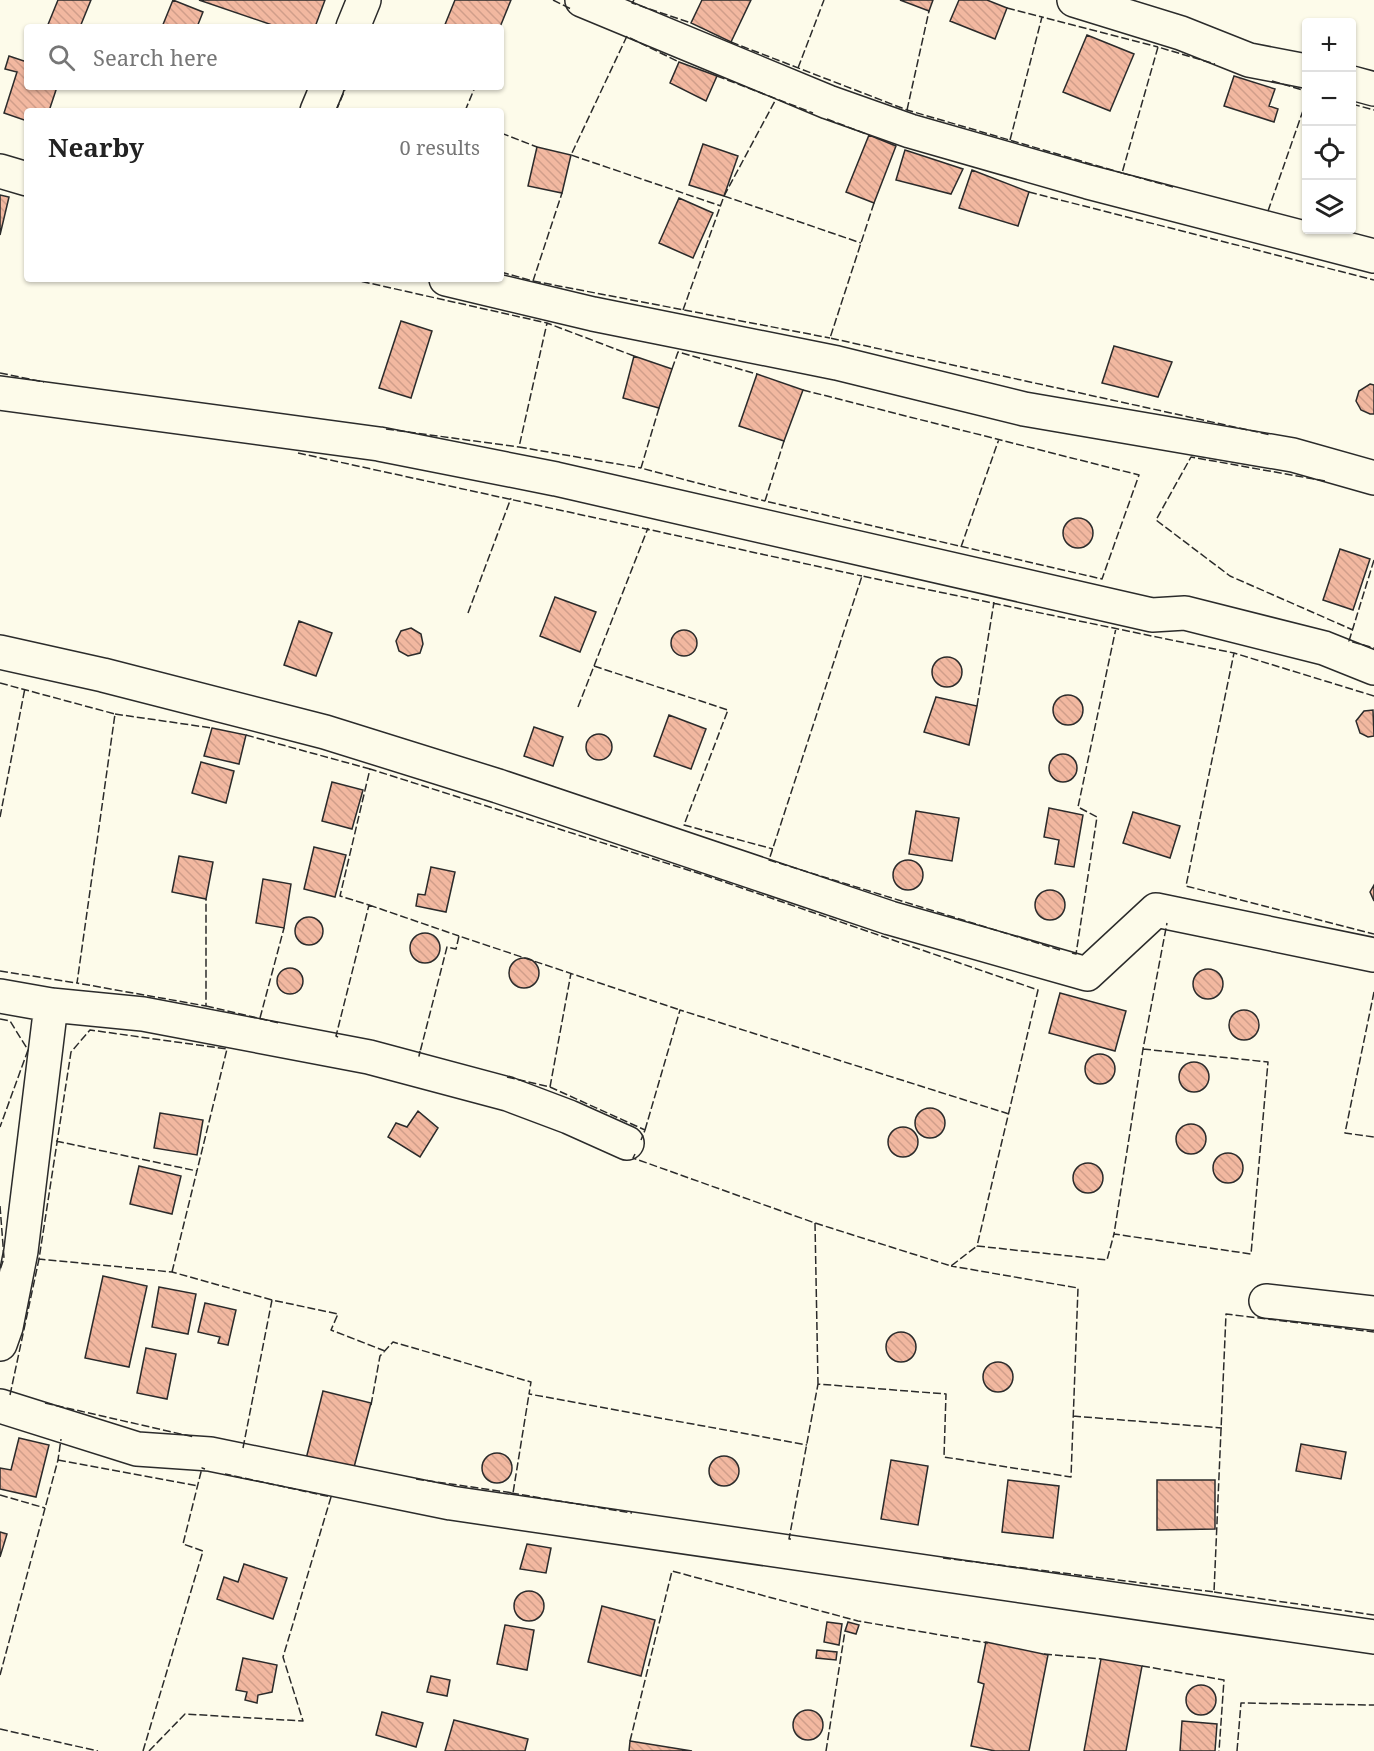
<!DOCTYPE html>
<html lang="en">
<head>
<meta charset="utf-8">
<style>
	:root { --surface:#fff; --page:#f6f6f6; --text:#222; --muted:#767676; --line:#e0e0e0 }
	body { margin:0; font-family:"Noto Serif",serif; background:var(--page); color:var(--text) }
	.controls { position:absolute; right:18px; top:18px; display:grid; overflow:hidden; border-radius:6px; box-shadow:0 2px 4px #0004 }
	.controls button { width:54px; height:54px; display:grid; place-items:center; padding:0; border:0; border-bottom:2px solid var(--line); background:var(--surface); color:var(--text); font:30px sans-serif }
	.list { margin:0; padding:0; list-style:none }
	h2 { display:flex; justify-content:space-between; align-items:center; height:78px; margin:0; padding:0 24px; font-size:26px }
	h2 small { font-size:20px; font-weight:400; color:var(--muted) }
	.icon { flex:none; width:33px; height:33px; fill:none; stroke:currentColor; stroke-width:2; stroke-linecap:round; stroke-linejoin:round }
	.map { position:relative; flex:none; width:1374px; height:1751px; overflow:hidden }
	.search { position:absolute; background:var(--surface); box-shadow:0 2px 4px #0004; left:24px; top:24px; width:480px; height:66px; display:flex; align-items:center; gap:15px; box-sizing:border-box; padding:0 21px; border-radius:6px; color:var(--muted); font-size:22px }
	.panel { position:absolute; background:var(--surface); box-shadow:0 2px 4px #0004; left:24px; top:108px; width:480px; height:174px; border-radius:6px }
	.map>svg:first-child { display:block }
	.building { fill:url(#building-back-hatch); stroke:#2b2b2b; stroke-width:1.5 }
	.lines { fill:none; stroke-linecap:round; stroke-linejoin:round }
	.minor-casing { stroke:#2b2b2b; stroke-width:36 }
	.minor { stroke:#fdfbea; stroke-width:33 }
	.fence { stroke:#2b2b2b; stroke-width:1.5; stroke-dasharray:8 3; stroke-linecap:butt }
</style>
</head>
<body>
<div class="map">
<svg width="1374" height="1751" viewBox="0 0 1374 1751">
	<defs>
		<pattern id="building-back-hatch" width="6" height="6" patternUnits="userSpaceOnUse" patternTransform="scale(1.5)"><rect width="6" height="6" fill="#f2b8a0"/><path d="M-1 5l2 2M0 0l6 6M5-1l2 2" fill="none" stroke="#d09e8a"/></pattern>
	</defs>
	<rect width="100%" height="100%" fill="#fdfbea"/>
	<path class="building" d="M58 0H91L80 27H47Z
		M173 0 203 12 197 27H162Z
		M199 0H325L315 27H278Z
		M455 0H511L500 27H444Z
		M702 0H751L731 42 691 23Z
		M900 0H933L929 11Z
		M959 0H987L1007 8 995 39 950 21Z
		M1087 35 1134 54 1110 111 1063 92Z
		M9 56 27 62V87H57L49 111H27V121L4 113 17 72 5 69Z
		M679 62 717 76 706 101 670 83Z
		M1234 76 1275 89 1269 106 1278 109 1274 122 1224 106Z
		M869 135 896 146 874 203 846 192Z
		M703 144 738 156 724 196 689 185Z
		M537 147 571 155 562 193 528 186Z
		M905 150 963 169 951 194 896 180Z
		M972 170 1029 192 1018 226 959 208Z
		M0 195 9 197 0 235Z
		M679 198 713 213 693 258 659 243Z
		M401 321 432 331 411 398 379 388Z
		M1114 346 1172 362 1158 397 1102 383Z
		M634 356 672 369 659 408 623 398Z
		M757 374 803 390 784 441 739 426Z
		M1370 384 1374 385V414H1370L1361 410 1356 401 1359 391Z
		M1063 533a15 15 0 1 1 30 0a15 15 0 1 1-30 0Z
		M1340 549 1370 559 1353 610 1323 600Z
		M555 597 596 612 580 652 540 636Z
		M299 621 332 633 316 676 284 665Z
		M411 628 421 634 423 644 420 653 408 656 399 651 396 641 401 631Z
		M671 643a13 13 0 1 1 26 0a13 13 0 1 1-26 0Z
		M932 672a15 15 0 1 1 30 0a15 15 0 1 1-30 0Z
		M1053 710a15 15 0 1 1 30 0a15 15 0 1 1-30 0Z
		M936 697 977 706 969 745 924 732Z
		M1373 710 1374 736 1368 737 1360 733 1356 721 1364 711Z
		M669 715 706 729 691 769 654 756Z
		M534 727 563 737 553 766 524 756Z
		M212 728 246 735 239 764 204 756Z
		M586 747a13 13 0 1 1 26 0a13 13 0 1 1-26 0Z
		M1049 768a14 14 0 1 1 28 0a14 14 0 1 1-28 0Z
		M201 762 234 771 226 803 192 793Z
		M332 782 363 790 352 829 322 821Z
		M1049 808 1083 815 1074 867 1055 864 1059 840 1044 837Z
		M916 811 959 818 952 861 909 854Z
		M1133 812 1180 826 1170 858 1123 843Z
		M314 847 346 855 335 897 304 889Z
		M179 856 213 862 206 899 172 892Z
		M893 875a15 15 0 1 1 30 0a15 15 0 1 1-30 0Z
		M431 867 455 872 446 912 416 906 418 894 425 895Z
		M263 879 291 884 284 928 256 923Z
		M1374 885V901L1370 892Z
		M1035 905a15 15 0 1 1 30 0a15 15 0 1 1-30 0Z
		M295 931a14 14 0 1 1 28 0a14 14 0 1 1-28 0Z
		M410 948a15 15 0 1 1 30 0a15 15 0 1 1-30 0Z
		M509 973a15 15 0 1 1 30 0a15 15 0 1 1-30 0Z
		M277 981a13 13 0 1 1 26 0a13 13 0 1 1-26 0Z
		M1193 984a15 15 0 1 1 30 0a15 15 0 1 1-30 0Z
		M1060 993 1126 1011 1115 1051 1049 1033Z
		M1229 1025a15 15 0 1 1 30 0a15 15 0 1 1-30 0Z
		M1085 1069a15 15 0 1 1 30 0a15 15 0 1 1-30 0Z
		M1179 1077a15 15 0 1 1 30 0a15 15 0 1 1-30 0Z
		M915 1123a15 15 0 1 1 30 0a15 15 0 1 1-30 0Z
		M418 1111 438 1128 420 1157 388 1137 396 1123 407 1127Z
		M160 1113 203 1120 197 1155 154 1148Z
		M1176 1139a15 15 0 1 1 30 0a15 15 0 1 1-30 0Z
		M888 1142a15 15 0 1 1 30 0a15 15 0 1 1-30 0Z
		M1213 1168a15 15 0 1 1 30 0a15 15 0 1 1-30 0Z
		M1073 1178a15 15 0 1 1 30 0a15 15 0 1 1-30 0Z
		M139 1166 181 1176 172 1214 130 1204Z
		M103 1276 147 1286 129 1367 85 1358Z
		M159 1287 196 1294 188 1334 152 1327Z
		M205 1303 236 1310 228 1345 218 1343 220 1337 198 1332Z
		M886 1347a15 15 0 1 1 30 0a15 15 0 1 1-30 0Z
		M146 1348 176 1354 167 1399 137 1393Z
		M983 1377a15 15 0 1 1 30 0a15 15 0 1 1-30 0Z
		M323 1391 371 1403 353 1471 306 1459Z
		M19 1438 49 1445 36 1497 0 1489V1468L11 1470Z
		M1301 1444 1346 1452 1341 1479 1296 1471Z
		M482 1468a15 15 0 1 1 30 0a15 15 0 1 1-30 0Z
		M709 1471a15 15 0 1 1 30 0a15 15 0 1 1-30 0Z
		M891 1460 928 1466 918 1525 881 1519Z
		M1008 1480 1059 1486 1053 1538 1002 1532Z
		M1157 1480H1215V1529L1157 1530Z
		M0 1532 7 1534 0 1557Z
		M527 1544 551 1548 546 1573 520 1569Z
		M244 1564 287 1578 273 1619 217 1599 224 1577 238 1582Z
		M514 1606a15 15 0 1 1 30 0a15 15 0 1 1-30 0Z
		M602 1606 655 1620 641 1676 588 1662Z
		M827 1622 842 1624 839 1645 824 1642Z
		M848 1622 859 1625 856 1634 845 1631Z
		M505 1625 534 1630 527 1670 497 1664Z
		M986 1642 1048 1655 1029 1751H995L971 1746 984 1684 978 1682Z
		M817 1650 837 1652 836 1660 816 1658Z
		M243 1658 277 1665 272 1692 258 1695 257 1703 245 1700 247 1692 236 1690Z
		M1101 1659 1142 1666 1126 1751H1084Z
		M431 1676 450 1680 447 1696 427 1692Z
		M1186 1700a15 15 0 1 1 30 0a15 15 0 1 1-30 0Z
		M793 1725a15 15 0 1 1 30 0a15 15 0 1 1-30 0Z
		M382 1712 423 1723 416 1747 376 1735Z
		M454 1720 528 1739 525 1751H445Z
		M1182 1721 1217 1724 1215 1751H1180Z
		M630 1741 692 1751H629Z"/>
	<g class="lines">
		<g class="minor-casing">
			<path id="minor" d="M582 0 828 102 910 131 1088 182 1374 256
				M1074 0 1181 33 1249 60 1306 71
				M353 27 364 0
				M1352 83 1374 89
				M317 111 327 87
				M0 171 27 179
				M446 279 593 314 837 363 1024 409 1293 455 1374 478
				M0 393 379 444 556 479 1152 615 1185 613 1324 648 1374 668
				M0 652 103 675 325 732 498 786 890 918 1087 974 1156 910 1374 955
				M0 996 51 1005 143 1014 369 1057 508 1094 569 1117 627 1143
				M1266 1301 1374 1313
				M0 1344 6 1327 21 1251 51 1005
				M0 1406 137 1449 210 1454 451 1503 1374 1637"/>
		</g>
		<use href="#minor" class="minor"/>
		<path class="fence" d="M553 0 571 9
			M634 0 632 3 691 23
			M1007 8 1042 17
			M627 36 571 155 721 206
			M630 38 679 62
			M731 42 907 110 1122 173
			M798 68 824 0
			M717 76 813 113
			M1272 81 1306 91
			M1352 104 1374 110
			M907 110 929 11
			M336 111 346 87
			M465 111 475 87
			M827 119 869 135
			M501 133 537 147
			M1010 140 1042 17 1158 47
			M1173 187 1122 173 1158 47 1215 64
			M1029 192 1374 280
			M724 196 861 243
			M874 203 830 338 1271 435
			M1268 211 1306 102
			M501 272 533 281 562 193
			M351 279 547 323
			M533 281 830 338
			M683 310 724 196 776 99
			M634 356 547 323 519 447 641 468
			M672 369 678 352 757 374
			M0 373 44 382
			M659 408 641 468 765 501
			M386 429 519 447
			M784 441 765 501 1102 579 1139 475 803 390
			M298 453 862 576
			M1325 481 1191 457 1156 520 1230 576 1353 630
			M961 547 999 439
			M1374 560 1349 641 1374 648
			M468 613 511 498
			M594 666 728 710 684 825 773 849
			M0 683 115 714 77 983 206 1006V899
			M1374 696 1234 653 1186 886 1374 934
			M977 706 994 602
			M578 707 648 528
			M115 714 212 728
			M246 735 370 769
			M0 817 25 688
			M369 905 459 936
			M1060 950 769 860 862 576 1234 653
			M1072 953 1076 954 1097 817 1078 807 1116 628
			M0 971 77 983
			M1374 992 1345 1133 1374 1137
			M206 1006 279 1023
			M260 1018 284 928
			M0 1019 10 1021 28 1050 0 1127
			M338 1037 336 1036 369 905 340 896 370 769 707 876 1038 990 977 1246 1107 1260 1114 1234
			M1143 1049 1268 1062 1251 1254 1114 1234 1143 1049 1167 923
			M420 1051 419 1056 447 947 456 949 459 936 680 1010
			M507 1077 550 1087 645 1130 641 1140
			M550 1087 571 973
			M645 1130 680 1010 1009 1114
			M56 1141 197 1171
			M635 1154 633 1158 815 1223 951 1266 977 1246
			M0 1206 4 1258 0 1270
			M815 1223 818 1384
			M172 1272 227 1049 90 1030 71 1052 39 1259 172 1272 272 1300
			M10 1395 39 1259
			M45 1403 194 1437
			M371 1405 380 1356 393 1342 531 1382 529 1394 807 1445
			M1073 1416 1222 1428
			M243 1448 272 1300 338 1314 331 1330 385 1351
			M58 1460 198 1486
			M416 1479 513 1493 529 1394
			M511 1493 632 1513
			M0 1495 45 1508
			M791 1539H789L818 1384 946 1394 944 1457 1071 1477 1078 1288 951 1266
			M943 1558 1214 1592 1226 1314 1374 1332
			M1214 1592 1374 1615
			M1044 1654 1101 1659
			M1142 1666 1224 1680 1219 1751
			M0 1675 58 1460 61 1439
			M0 1729 98 1751
			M630 1741 672 1571 858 1621 988 1643
			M143 1751 203 1551 183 1544 202 1468 205 1469
			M149 1751 185 1714 303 1721 283 1657 331 1497 225 1474
			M826 1751 845 1631
			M1237 1751 1241 1703 1374 1705"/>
	</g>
</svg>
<div class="controls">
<button>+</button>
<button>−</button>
<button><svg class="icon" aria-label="locate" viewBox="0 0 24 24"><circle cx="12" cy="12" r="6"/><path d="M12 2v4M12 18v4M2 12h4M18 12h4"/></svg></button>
<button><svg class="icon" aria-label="layers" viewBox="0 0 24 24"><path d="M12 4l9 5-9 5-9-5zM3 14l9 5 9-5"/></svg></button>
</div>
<div class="search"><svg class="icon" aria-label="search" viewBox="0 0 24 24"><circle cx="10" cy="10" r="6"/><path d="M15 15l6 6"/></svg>Search here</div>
<section class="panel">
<h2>Nearby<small>0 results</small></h2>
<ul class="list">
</ul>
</section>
</div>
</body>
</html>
